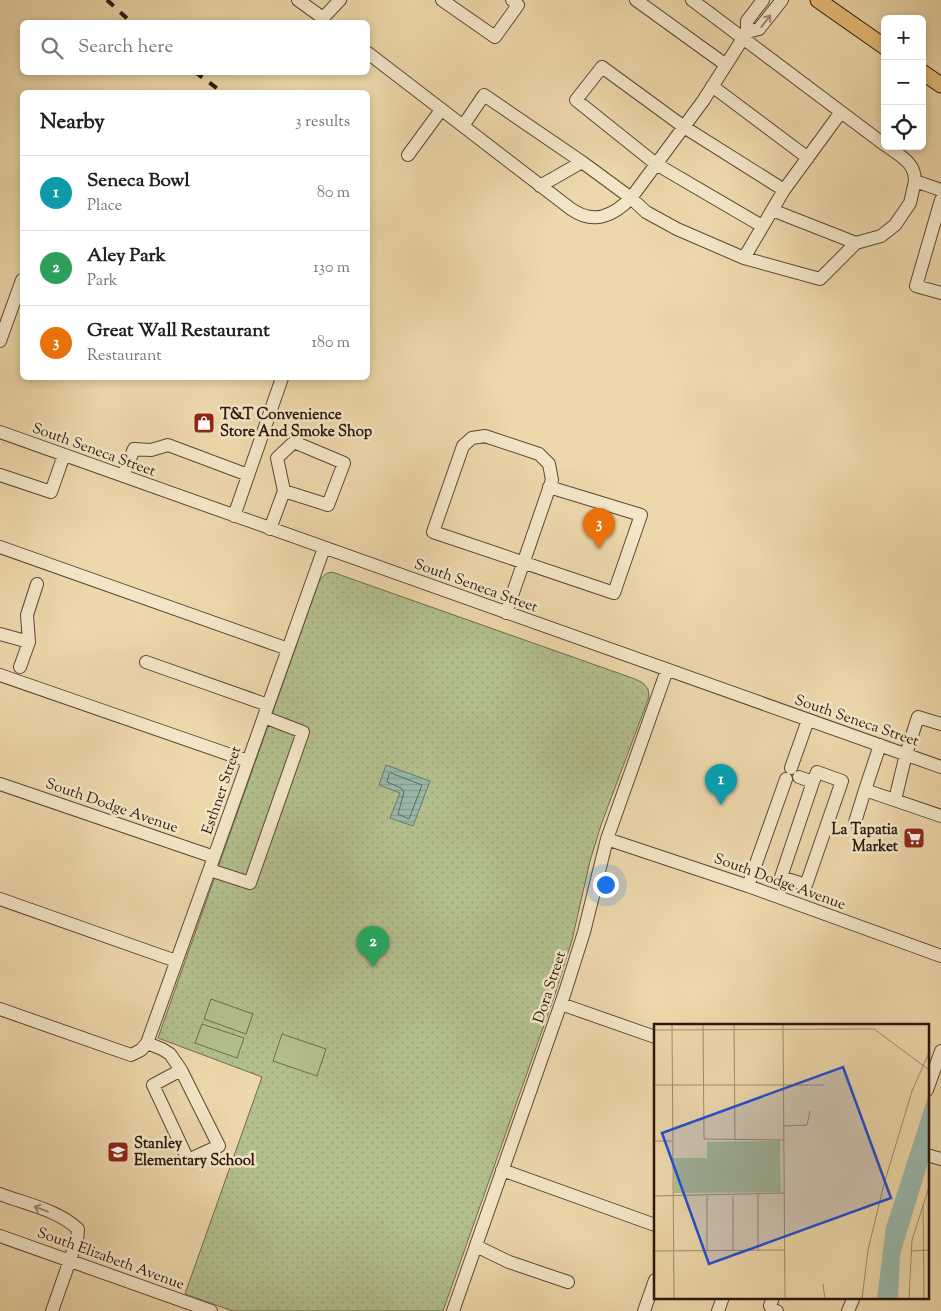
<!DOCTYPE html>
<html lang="en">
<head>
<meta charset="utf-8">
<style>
	:root { --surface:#fff; --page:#f2f2f2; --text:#222; --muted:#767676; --line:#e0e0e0; --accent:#111827 }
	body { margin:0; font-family:"Sorts Mill Goudy",serif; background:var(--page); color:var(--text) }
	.controls { position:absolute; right:15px; top:15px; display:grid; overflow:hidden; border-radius:8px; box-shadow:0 2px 8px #0003 }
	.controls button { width:45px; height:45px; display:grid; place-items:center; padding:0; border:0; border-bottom:1px solid var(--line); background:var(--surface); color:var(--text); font:25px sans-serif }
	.you { position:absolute; left:605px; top:884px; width:18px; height:18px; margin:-12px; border:4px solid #fff; border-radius:50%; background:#1a73e8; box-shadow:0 0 0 8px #1a73e833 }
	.badge { display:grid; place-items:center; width:32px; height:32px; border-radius:50%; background:var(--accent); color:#fff; font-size:16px; font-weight:700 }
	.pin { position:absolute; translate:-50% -41px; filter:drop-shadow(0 1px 2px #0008) }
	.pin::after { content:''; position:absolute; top:26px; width:18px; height:15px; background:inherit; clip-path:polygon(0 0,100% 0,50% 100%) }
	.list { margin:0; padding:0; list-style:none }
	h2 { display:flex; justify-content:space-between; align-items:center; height:65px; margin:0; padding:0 20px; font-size:21px }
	h2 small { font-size:16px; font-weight:400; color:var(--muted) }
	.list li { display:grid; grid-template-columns:32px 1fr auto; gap:15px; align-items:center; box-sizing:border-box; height:75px; padding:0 20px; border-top:1px solid var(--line) }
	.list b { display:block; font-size:19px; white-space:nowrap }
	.list p { margin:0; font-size:16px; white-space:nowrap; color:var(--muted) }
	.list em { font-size:16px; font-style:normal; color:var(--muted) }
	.icon { flex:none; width:28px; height:28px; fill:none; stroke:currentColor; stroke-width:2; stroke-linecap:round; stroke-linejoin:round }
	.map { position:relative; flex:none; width:941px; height:1311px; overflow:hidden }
	.search { position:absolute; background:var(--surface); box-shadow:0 2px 8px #0003; left:20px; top:20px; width:350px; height:55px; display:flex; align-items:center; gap:12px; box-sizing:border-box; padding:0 18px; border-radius:8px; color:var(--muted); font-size:19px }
	.panel { position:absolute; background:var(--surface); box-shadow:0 2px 8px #0003; left:20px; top:90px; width:350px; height:290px; border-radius:8px }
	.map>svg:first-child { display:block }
	.park { fill:url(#park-dots); stroke:#706c4d }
	.garden { fill:#b3c08d; stroke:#706c4d }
	.water { fill:url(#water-rules); stroke:#6e786c }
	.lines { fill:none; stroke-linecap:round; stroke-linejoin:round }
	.shore { stroke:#64685c; stroke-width:1 }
	.minor-casing { stroke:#5e4734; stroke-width:14 }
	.major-casing { stroke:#2e170d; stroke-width:17 }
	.minor { stroke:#f3e6c8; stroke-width:12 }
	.major { stroke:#e6bc76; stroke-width:15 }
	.rail { stroke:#2e170d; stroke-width:4; stroke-dasharray:9 9; stroke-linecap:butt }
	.oneway { stroke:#9a8974 }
	.labels { text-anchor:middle; stroke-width:5; stroke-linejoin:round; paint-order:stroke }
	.poi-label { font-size:15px; font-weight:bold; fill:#2e170d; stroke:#f3e6c8; text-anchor:start }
	.street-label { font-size:15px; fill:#2e170d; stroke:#f3e6c8 }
	.inset-road { fill:none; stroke:#a18b6c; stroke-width:1 }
	.view { fill:#1d4ed8; fill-opacity:0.15; stroke:#1d4ed8; stroke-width:2.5 }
	.inset-edge { fill:none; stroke:#2e170d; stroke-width:2.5 }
</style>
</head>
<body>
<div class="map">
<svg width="941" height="1311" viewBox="0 0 941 1311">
	<defs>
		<pattern id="park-dots" width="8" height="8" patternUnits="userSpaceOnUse" patternTransform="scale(1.25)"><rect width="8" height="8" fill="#b3c08d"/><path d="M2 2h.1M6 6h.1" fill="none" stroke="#9aa478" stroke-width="1.8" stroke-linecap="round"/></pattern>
		<pattern id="water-rules" width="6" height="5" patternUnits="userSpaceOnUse" patternTransform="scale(1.25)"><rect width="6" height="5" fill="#99b9ac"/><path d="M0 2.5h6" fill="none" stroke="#849e93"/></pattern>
	</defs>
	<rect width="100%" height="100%" fill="#edd8ab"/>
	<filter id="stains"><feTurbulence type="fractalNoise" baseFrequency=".004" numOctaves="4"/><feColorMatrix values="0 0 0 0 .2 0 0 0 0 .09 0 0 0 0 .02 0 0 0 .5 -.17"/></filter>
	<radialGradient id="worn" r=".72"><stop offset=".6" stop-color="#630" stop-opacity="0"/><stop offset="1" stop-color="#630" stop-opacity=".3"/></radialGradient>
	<path class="park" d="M332 572 635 679 643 683 648 689 649 697 601 825 590 861 572 940 555 994 443 1311H233L185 1294 262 1077 158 1038 318 584C322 577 324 573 332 572Z"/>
	<path class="garden" d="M211 999 253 1014 246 1034 204 1019Z
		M202 1024 244 1038 237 1058 195 1043Z
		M282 1034 326 1049 317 1076 273 1061Z"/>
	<path class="water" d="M386 765 430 781 413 826 390 818 400 793 379 785Z"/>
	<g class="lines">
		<path class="shore" d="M391 773 422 785 409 819 398 814 404 792 401 788 387 782 389 774Z"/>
		<g class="minor-casing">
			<path id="minor" d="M298 0 323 18 340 0
				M442 0 495 37 518 5 512 0
				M636 0 726 65
				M692 0 885 145
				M763 0 747 21V32L759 29 782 0
				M368 53 571 209C594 225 613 216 631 198L703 101 747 32
				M712 86 808 158
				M463 126 484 95 582 162 631 198 646 212 677 229 744 258 784 190 841 112
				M887 146C901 157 915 162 915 181L941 190
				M408 155 441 110
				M540 186 582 162
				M941 200 916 286 941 293
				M772 210 856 243
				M762 226 656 164 576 100 602 67 684 127 784 190
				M744 258 820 279 856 243 881 236 895 225 910 203 915 181
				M0 341 22 280
				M0 432 941 767
				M0 475 51 492 64 455
				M123 476 134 449 151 450 168 445 248 475
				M234 516 282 378
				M270 529 284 491 277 458 294 442 344 463 328 505 284 491
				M0 547 288 649
				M506 613 552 480 549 464 539 454 485 436 472 438 463 446 433 532 614 593 641 515 549 487
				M0 634 29 642 20 667
				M29 642 27 615 37 584
				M146 662 268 705
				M0 675 248 761
				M791 768 808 720
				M799 777 813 782 781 877 806 885 842 781 817 772 813 782
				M0 784 214 857
				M865 790 880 745
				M895 800 906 754 918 717 941 724
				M855 822 865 790 941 816
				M607 839 748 886 941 956
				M210 870 250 883 303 732 264 717
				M748 886 786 779
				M0 899 176 961
				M561 1004 655 1037
				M0 1009 131 1055 141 1050 147 1043 214 857 324 548
				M147 1043 162 1049 170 1054 181 1070 219 1146 188 1160 153 1085 181 1070
				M927 1090 941 1051
				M927 1155 941 1159
				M502 1170 655 1225
				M0 1194C26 1204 58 1210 78 1229L77 1240 52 1311
				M0 1236 211 1311
				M476 1246 509 1262 568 1282
				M773 1297 770 1306 773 1310 777 1311
				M453 1311 565 992 584 932 607 839 667 670
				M644 1311 655 1280
				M718 1311 723 1297
				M848 1311 854 1297"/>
		</g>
		<g class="major-casing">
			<path id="major" d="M818 0 885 47
				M922 72 941 85"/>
		</g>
		<use href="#minor" class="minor"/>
		<use href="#major" class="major"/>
		<path class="rail" d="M107 0 131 22
			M195 72 222 92"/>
	</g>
	<defs><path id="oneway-shaft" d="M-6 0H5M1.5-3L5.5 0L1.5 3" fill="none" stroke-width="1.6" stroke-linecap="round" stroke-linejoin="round" transform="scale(1.25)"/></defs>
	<g class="oneway">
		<use href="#oneway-shaft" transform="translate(766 21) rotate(-52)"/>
		<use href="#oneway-shaft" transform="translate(41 1209) rotate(-160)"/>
	</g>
	<defs>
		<g id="shop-square" transform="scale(1.125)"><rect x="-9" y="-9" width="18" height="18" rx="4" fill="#8f2418" stroke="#f3e6c8"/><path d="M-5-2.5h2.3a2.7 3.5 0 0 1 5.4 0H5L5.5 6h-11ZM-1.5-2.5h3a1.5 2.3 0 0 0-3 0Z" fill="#fff"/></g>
		<g id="supermarket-square" transform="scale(1.125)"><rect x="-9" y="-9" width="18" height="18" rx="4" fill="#8f2418" stroke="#f3e6c8"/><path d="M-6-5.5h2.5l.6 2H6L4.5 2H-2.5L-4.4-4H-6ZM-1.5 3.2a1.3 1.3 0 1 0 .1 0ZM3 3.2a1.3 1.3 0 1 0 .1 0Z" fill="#fff"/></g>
		<g id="school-square" transform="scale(1.125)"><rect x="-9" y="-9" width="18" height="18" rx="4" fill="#8f2418" stroke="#f3e6c8"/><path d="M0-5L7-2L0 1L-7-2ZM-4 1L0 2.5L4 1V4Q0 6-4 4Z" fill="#fff"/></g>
	</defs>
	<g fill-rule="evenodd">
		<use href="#shop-square" x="204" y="423"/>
		<use href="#supermarket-square" x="914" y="838"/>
		<use href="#school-square" x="118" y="1152"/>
	</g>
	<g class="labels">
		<g class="poi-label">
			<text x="220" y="419">T&amp;T Convenience<tspan x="220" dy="17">Store And Smoke Shop</tspan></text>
			<text x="898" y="834" text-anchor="end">La Tapatia<tspan x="898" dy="17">Market</tspan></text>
			<text x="134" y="1148">Stanley<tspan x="134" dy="17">Elementary School</tspan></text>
		</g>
		<g class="street-label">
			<text transform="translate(94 449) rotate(20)" y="5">South Seneca Street</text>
			<text transform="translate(476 585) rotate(20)" y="5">South Seneca Street</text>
			<text transform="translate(857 720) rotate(19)" y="5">South Seneca Street</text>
			<text transform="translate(221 790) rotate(-71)" y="5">Esthner Street</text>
			<text transform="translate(112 805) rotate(19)" y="5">South Dodge Avenue</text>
			<text transform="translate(780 881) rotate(20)" y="5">South Dodge Avenue</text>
			<text transform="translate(549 987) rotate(-72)" y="5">Dora Street</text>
			<text transform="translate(111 1258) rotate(20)" y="5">South Elizabeth Avenue</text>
		</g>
	</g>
	<g transform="translate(654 1024)">
		<rect width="275" height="275" fill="#edd8ab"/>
		<path d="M126 117 127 168 20 169 19 134H53V118Z" fill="#b3c08d"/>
		<path d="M275 70V135L246 231 244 275H223L232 203Z" fill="#99b9ac"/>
		<path class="inset-road" d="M18 0 20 275M49 0 50 115 130 116M80 0 81 116M129 0 131 275M0 6 220 5 275 46M0 61H170M130 102 153 101 156 87M0 117H18M104 170V226M0 172 130 169M53 172V227M79 172V227M269 180 270 275M0 227 131 226M257 227 275 226M169 260 171 275M208 275 214 226 230 160 258 67 275 29M255 275 258 216 275 163"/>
		<path class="view" d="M189 43 237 174 55 240 8 109Z"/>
		<rect width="275" height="275" class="inset-edge"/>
	</g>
	<rect width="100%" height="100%" filter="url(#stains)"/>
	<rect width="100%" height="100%" fill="url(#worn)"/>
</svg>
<div class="controls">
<button>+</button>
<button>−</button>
<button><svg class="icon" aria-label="locate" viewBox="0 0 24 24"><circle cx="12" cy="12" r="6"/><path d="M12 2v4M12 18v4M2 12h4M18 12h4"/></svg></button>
</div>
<div class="you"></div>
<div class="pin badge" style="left:721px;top:805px;background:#0f9aa8">1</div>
<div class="pin badge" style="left:373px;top:967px;background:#2e9e5b">2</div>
<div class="pin badge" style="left:599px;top:549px;background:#e8710a">3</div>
<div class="search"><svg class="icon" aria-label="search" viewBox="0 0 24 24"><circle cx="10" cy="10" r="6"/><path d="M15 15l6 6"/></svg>Search here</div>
<section class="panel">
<h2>Nearby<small>3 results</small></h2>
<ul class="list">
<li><span class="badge" style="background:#0f9aa8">1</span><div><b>Seneca Bowl</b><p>Place</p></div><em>80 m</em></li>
<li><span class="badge" style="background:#2e9e5b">2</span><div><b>Aley Park</b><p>Park</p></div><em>130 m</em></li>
<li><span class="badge" style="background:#e8710a">3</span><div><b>Great Wall Restaurant</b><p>Restaurant</p></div><em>180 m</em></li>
</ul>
</section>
</div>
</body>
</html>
